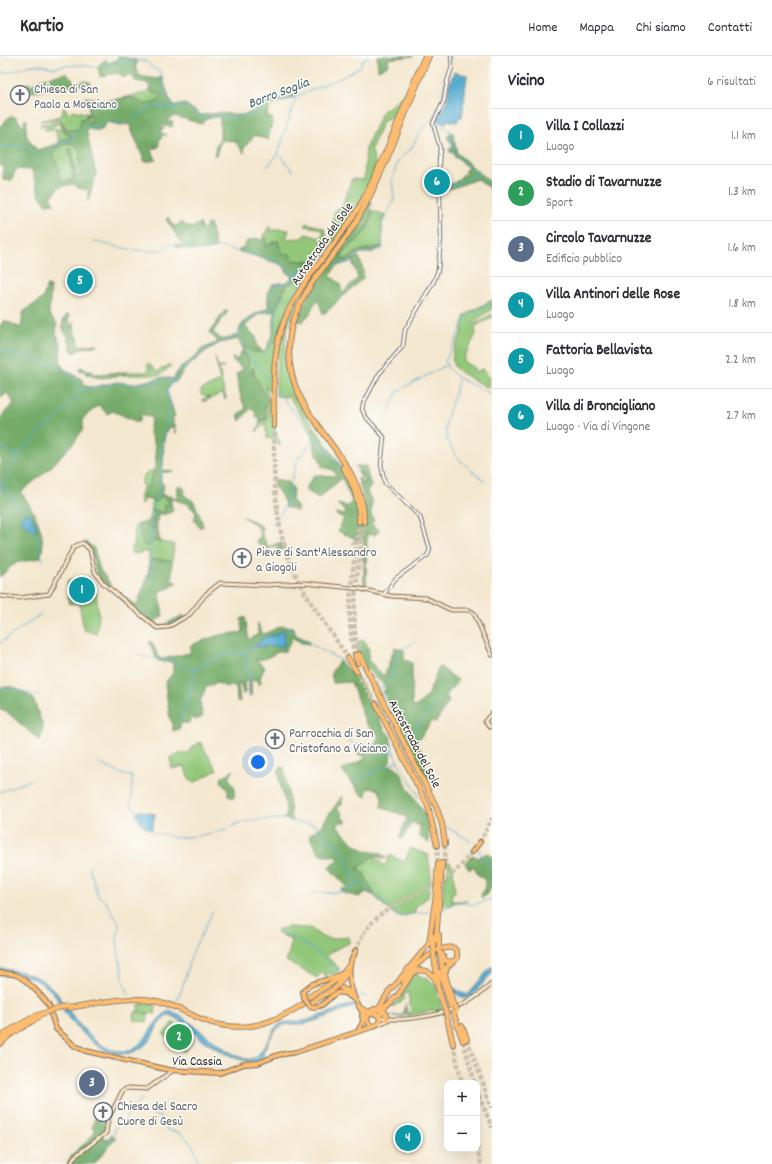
<!DOCTYPE html>
<html lang="it">
<head>
<meta charset="utf-8">
<style>
	:root { --surface:#fff; --page:#f7f7f7; --text:#2b2b33; --muted:#7c7c81; --line:#e1e1e2; --accent:#db2777 }
	body { margin:0; font-family:Dekko,sans-serif; background:var(--page); color:var(--text) }
	.controls { position:absolute; right:12px; bottom:12px; display:grid; overflow:hidden; border-radius:8px; box-shadow:0 4px 16px #0002 }
	.controls button { width:36px; height:36px; display:grid; place-items:center; padding:0; border:0; border-bottom:1px solid var(--line); background:var(--surface); color:var(--text); font:20px sans-serif }
	.you { position:absolute; left:258px; top:706px; width:14px; height:14px; margin:-10px; border:3px solid #fff; border-radius:50%; background:#1a73e8; box-shadow:0 0 0 6px #1a73e833 }
	.badge { display:grid; place-items:center; width:26px; height:26px; border-radius:50%; background:var(--accent); color:#fff; font-size:13px; font-weight:700 }
	.pin { position:absolute; translate:-50% -50%; border:2px solid #fff; box-shadow:0 1px 4px #0006 }
	.list { margin:0; padding:0; list-style:none }
	h2 { display:flex; justify-content:space-between; align-items:center; height:52px; margin:0; padding:0 16px; font-size:17px }
	h2 small { font-size:13px; font-weight:400; color:var(--muted) }
	.list li { display:grid; grid-template-columns:26px 1fr auto; gap:12px; align-items:center; box-sizing:border-box; height:56px; padding:0 16px; border-top:1px solid var(--line) }
	.list b { display:block; font-size:15px; white-space:nowrap }
	.list p { margin:0; font-size:13px; white-space:nowrap; color:var(--muted) }
	.list em { font-size:13px; font-style:normal; color:var(--muted) }
	.map { position:relative; flex:none; width:492px; height:1108px; overflow:hidden }
	header { display:flex; align-items:center; gap:24px; box-sizing:border-box; height:56px; padding:0 20px; background:var(--surface); border-bottom:1px solid var(--line) }
	header strong { font-size:19px }
	nav { display:flex; gap:22px; margin-inline-start:auto; font-size:14px }
	main { display:flex }
	aside { flex:1; background:var(--surface) }
	.map>svg:first-child { display:block }
	.green { fill:#92c779; stroke:#5e7952 }
	.forest { fill:#75ac69; stroke:#506c4a; fill-rule:evenodd }
	.water { fill:#55abd1; stroke:#406b7e }
	.lines { fill:none; stroke-linecap:round; stroke-linejoin:round }
	.stream { stroke:#55abd1; stroke-width:1 }
	.primary-tunnel { stroke:#ccc1ae; stroke-width:4; stroke-dasharray:4 2; stroke-linecap:butt }
	.motorway-tunnel { stroke:#ccc1ae; stroke-width:4.5; stroke-dasharray:4.5 2; stroke-linecap:butt }
	.tertiary-casing { stroke:#716d64; stroke-width:4.5 }
	.secondary-casing { stroke:#716d64; stroke-width:5 }
	.primary-casing { stroke:#716d64; stroke-width:6 }
	.motorway-casing { stroke:#716d64; stroke-width:6 }
	.tertiary { stroke:#fff; stroke-width:2.5 }
	.secondary { stroke:#fee4c5; stroke-width:3 }
	.primary { stroke:#fdbc6f; stroke-width:4 }
	.motorway { stroke:#fdbc6f; stroke-width:4.5 }
	.primary-bridge-casing { stroke:#716d64; stroke-width:6; stroke-linecap:butt }
	.motorway-bridge-casing { stroke:#716d64; stroke-width:6; stroke-linecap:butt }
	.primary-bridge { stroke:#fdbc6f; stroke-width:4 }
	.motorway-bridge { stroke:#fdbc6f; stroke-width:4.5 }
	.labels { text-anchor:middle; stroke-width:3; stroke-linejoin:round; paint-order:stroke }
	.worship-label { font-size:13px; fill:#5b616d; stroke:#fdfcf7; text-anchor:start }
	.street-label { font-size:13px; fill:#2b2b2b; stroke:#fdfcf7 }
	.water-label { font-size:14px; font-style:italic; fill:#3c5e6d; stroke:#fdfcf7 }
</style>
</head>
<body>
<header>
<strong>Kartio</strong>
<nav><a>Home</a><a>Mappa</a><a>Chi siamo</a><a>Contatti</a></nav>
</header>
<main>
<div class="map">
<svg width="492" height="1108" viewBox="0 0 492 1108">
	<rect width="100%" height="100%" fill="#fdfcf7"/>
	<filter id="ink" filterUnits="userSpaceOnUse"><feTurbulence type="fractalNoise" baseFrequency=".025" numOctaves="2"/><feDisplacementMap in="SourceGraphic" scale="8" xChannelSelector="R" yChannelSelector="G"/><feConvolveMatrix kernelMatrix="1 2 1 2 8 2 1 2 1" color-interpolation-filters="sRGB"/></filter>
	<filter id="wash" filterUnits="userSpaceOnUse"><feTurbulence type="fractalNoise" baseFrequency=".012" numOctaves="4" result="noise"/><feDisplacementMap in="SourceGraphic" scale="16" xChannelSelector="R" yChannelSelector="G"/><feGaussianBlur stdDeviation="0.9" result="paint"/><feColorMatrix in="noise" values="0 0 0 0 0 0 0 0 0 0 0 0 0 0 0 0 0 1.4 0 .05"/><feComposite in="paint" operator="in"/></filter>
	<g filter="url(#wash)">
		<rect width="100%" height="100%" fill="#f4e7cf"/>
		<path class="green" d="M149 33 150 35 164 39 156 46 145 48 132 42 112 44 145 37Z
			M405 37H406L397 57 383 65 371 93 376 109 369 130 347 168 291 244 276 286 272 332 269 334 265 330 269 342 273 369 281 389 279 390 277 385 267 382 265 367 257 376 256 375 262 364H266C272 347 257 331 253 315V319L247 312C250 305 248 300 243 295L245 291 261 297 266 294 273 277 275 251 284 234 283 231 286 233V229L296 222 307 204C297 207 288 202 280 195L279 188 277 185 265 191 267 183 264 180 269 171H271L270 175 278 173 289 174 286 183 303 182 305 178 320 182 324 176 318 172 305 170 306 167 324 172 328 185 336 175 333 163 335 154 342 150 352 123 364 124 366 91 383 54 388 52Z
			M63 52 66 53 68 58 72 54 86 57 85 63H81L80 70 76 74 67 73 61 65H59L58 63 40 65 57 61 63 57Z
			M58 66 59 67 51 71 54 73H64V77L70 79V82L59 85 54 73 45 74 47 70 41 71V68Z
			M68 87 75 88 80 94 79 114 82 118 76 121 72 94 71 106 73 125 68 124 64 126 60 124 61 118 52 98 61 90Z
			M373 155 386 159 383 164H380L382 166V190L357 196 351 202 342 204C340 194 360 183 367 174 370 168 372 161 373 155Z
			M298 242C298 249 290 262 288 270 279 308 293 342 315 372L312 376 289 341 276 340C276 305 279 273 298 242Z
			M492 244V253L472 267 475 268 492 258V262L477 269 475 273 476 278 464 302V306L474 312 475 316 482 313 489 320 488 332C455 312 441 316 463 274L461 273 465 259Z
			M215 301 218 311H225L219 313C222 323 222 332 226 342L225 344 223 337 203 346 202 343 210 341 201 339V334L220 325Z
			M149 307 157 316 162 312 164 313 169 308 171 310 160 319H125L124 316H147L149 314 147 309Z
			M154 414C152 424 145 432 142 442L145 444 141 448 139 439 143 432C140 422 144 416 154 414Z
			M162 440 167 445 164 454 166 453 165 456 152 455 155 456 153 473 156 472V477H152L153 463 149 462 152 445 156 446Z
			M139 468V474L148 490 154 485 174 488 172 505 152 503 149 505 148 495 132 498 131 492 134 490 135 470Z
			M89 521 92 536H96L99 561 96 578 84 574 79 547 69 548 67 525Z
			M200 686 217 714 193 727 187 719 185 710 172 713 170 701 179 698V696L188 697 190 696 189 694Z
			M410 792 428 799 431 819 428 841 415 851V857L400 861C381 852 368 831 356 814L373 800 385 810 390 799 405 806Z
			M441 804 450 806 453 811 455 836 452 837 451 845H468L455 846 448 850 447 848 442 849 445 820H447L449 810Z
			M288 871 310 872 322 881 328 883 349 881V887L330 896 327 901 340 913 335 918 329 917 326 922 323 915 317 922 286 905 289 898 291 883 277 877V874Z
			M415 917 436 928 442 955 438 954 437 957 436 954 407 960 405 948 408 958 411 957 408 936 404 940 405 943 387 954 386 957 389 960 404 959V951L405 960 387 961 385 953C393 949 400 944 404 936 408 928 407 923 415 917Z
			M144 947 156 949 155 958 142 956 148 958 147 966 134 964 135 956H141L138 955 139 948 143 949Z
			M173 966 194 983 185 996 163 978Z"/>
		<path class="forest" d="M118 0 136 4 137 7 135 12 140 20 156 23 162 21 169 42 174 50 185 48 201 59 218 57 241 59 255 55 262 46 278 41 283 44 297 37C286 50 271 41 267 60L273 63 268 84 255 79 244 92V97L236 87 237 85 223 84 219 89 216 100 214 99 216 89 220 83V61C213 61 206 61 202 68L174 60 168 63 167 65 173 66 172 71 161 69V72H165L161 74V77L167 79H162L161 83H159V91L153 93V90L155 89H150L156 104 145 106C139 92 134 80 129 68L121 69 107 66C101 77 97 74 86 73L96 118 88 146V134L78 132 74 128 59 131 51 142 54 147 46 148 39 139 32 114 16 113 12 124H3V112L0 109V70L10 60 16 61 23 71 25 63 27 64 26 79 37 94 55 89 60 84 70 82V78H65L64 73 61 72 60 70 62 69 59 65H61L67 73 76 74 80 70 81 63H85L87 57 89 58 87 62 91 68 87 43H84L86 41 107 44 132 42 145 48 156 46 163 39 153 37 147 27 135 25 132 19H127L125 22 118 17 106 19V21L100 20 98 10 106 3 108 7 118 4ZM68 87 75 88 80 94V109L77 110 78 114 82 118 76 121 72 94 69 93 74 122 73 125 64 126 60 124 57 108 52 98 61 90Z
			M377 0H414L388 3 389 9 378 14Z
			M66 17 77 28 83 25 91 26 90 29H72L71 31C64 28 60 28 53 30L51 33 33 36 19 33 14 34 18 30 27 33 28 26 31 29 41 23Z
			M451 76 453 77 457 97 492 128V134L477 123 453 132 443 134 442 130 454 127 466 116 464 115 468 112 457 101 455 102 454 98 449 95 453 89 450 84 447 82Z
			M370 145H372L370 153 373 155C370 167 365 178 355 186 349 192 343 194 341 203 348 206 351 199 357 196 365 192 374 193 382 190L383 192 370 197H361L350 206 336 210 330 220 340 227 342 237 358 222 352 205 359 201 363 214V222L325 257 323 258 318 244 313 250 309 259 302 266 297 265 314 229 346 186Z
			M168 161 175 171 181 166 186 170 192 172 200 167 202 173H206V169L210 168 216 192C204 197 188 194 176 191V188L180 191 182 188 166 163Z
			M264 180 267 183 265 191 269 188 278 185 280 193 284 198H290L293 204 302 206 311 204 306 211 305 210 291 228 286 229V233L283 232 284 234 275 255 260 257 245 270 251 277 256 281 257 292H260L261 296H253L245 291 243 295C248 301 250 305 247 312L252 319 253 315 251 312 254 313 255 320 268 345 265 348 266 364H262L259 368 260 363 256 360 255 354 251 352 240 365 238 358 246 353 241 342 236 318 240 316 242 312 232 304 233 301 237 304 243 293 238 283 220 287 206 295 185 313 175 327 172 326 167 335 175 360 173 361V369L175 370V378L173 371H169C160 382 166 401 162 414L173 415 161 417V425L164 430 161 438 177 442 178 430 181 429 185 434 184 438C186 442 192 443 194 446 196 450 203 467 203 471H199L194 464 196 457 188 448 170 442 173 455 167 458 158 459 157 470 160 485H154L148 490 143 488 139 474V468L147 466 149 462 153 463 152 477H156V472L153 473 155 456 152 455 155 453 157 455 165 456 166 454 164 453 167 446 166 442 162 440 156 446 142 442 154 416 156 404 155 390 149 375 152 362 141 358 140 364 137 366 113 355 107 358 99 349 83 362V373L75 385 48 414 21 436C33 454 49 479 40 502L15 507 0 521V369L3 358 14 347 7 337 0 341V270L4 264 21 272 23 256 43 242 47 228 48 234 49 230 51 231 49 259 57 267 56 277 61 290 60 306 64 313 83 324 85 330 92 331 118 326 133 328 164 321 173 323 180 312 194 302 202 293 217 287V284L209 277 226 253 228 255 213 276 222 284 238 279C240 264 255 258 268 252V235L273 228 287 226 293 220 288 218 283 209 238 195 245 190 247 185 258 182 261 185Z
			M65 259H69L70 269H73V266L74 267 75 281H78L79 290 97 288 98 289 79 293 78 295H76L75 290 73 293 76 296 74 297 71 293 70 286 67 284 69 282C64 276 60 270 64 262L66 266Z
			M81 311 88 315H92L94 318 124 316 125 319 101 322 87 319 83 313 81 316 79 312Z
			M315 372 343 413 356 441 359 467 366 466 364 445 358 423 360 422 363 429 364 425 357 415 363 419 355 410H366L370 428H372L367 436 372 446 371 457 374 465 371 467 380 475H377L376 479 368 478 367 481 366 532 356 529H364V504L361 503 364 501 363 481 352 488 356 483 338 475 344 462 336 459V457L345 459 346 456 337 448 347 450 352 445 342 423 340 422V424L319 442 310 437 305 433 314 419 337 420 333 414 322 411C322 405 318 402 316 396 313 390 312 381 312 373Z
			M277 423 289 427 293 432 292 444 298 452 296 456 293 453 285 451C285 446 279 434 274 431V424Z
			M243 461 254 465 263 472V475L260 474 268 491 281 486 285 491 277 496 276 494 280 491 279 489 268 493 264 490 259 489 256 485 261 479 257 470Z
			M85 485 94 492 100 514 112 530 108 532 97 520 92 499 85 488Z
			M152 503 172 505V526L175 525 176 527 170 532 159 535 163 560 151 568 162 570 183 559 185 562 164 572 153 570 119 541 120 538 134 548H138C141 533 150 521 149 505Z
			M245 561 249 584 258 578V567L261 577 264 578 281 570 293 571 296 579 309 585 310 588 302 587 291 581V586L285 595C282 596 279 595 276 597 269 600 263 606 255 603L265 611 260 622 261 627 259 629 257 624 251 625V640L249 636V623L244 627 245 637 243 638 240 627H238L240 646 237 645 236 631 232 629 228 632 217 627 206 631 200 646 203 661 195 664 193 661 189 667H181L179 673 173 675V668L170 663 165 627 173 617V606H162L157 604 149 586 151 585 159 601 162 603 190 597 191 589 219 579 243 576 241 563Z
			M364 584 369 592 368 604 384 620 395 591 404 594V603L412 607V649L415 651C430 642 432 628 438 612L440 611 458 624 446 639 449 645 436 666 432 665 417 686 420 694 425 699 422 705 430 718 428 724 399 675 397 661 383 635 386 633C382 625 374 620 368 614 363 608 358 599 355 591L358 585Z
			M339 605 357 621 385 674 391 681 390 706 387 709 396 711C403 719 405 727 410 735 425 758 428 758 429 787L419 780 420 771 412 766 402 783 399 781 407 762C399 756 390 756 381 751L382 743 379 734 370 732 367 734 366 740 362 739 342 715 343 713 365 703V700L357 698 360 688 374 690 379 680 366 668 351 626 333 627 331 617Z
			M0 631H14L33 642 43 670 40 685 7 656 0 654Z
			M281 711 284 712C287 728 290 745 291 761L293 765 283 763 286 761C288 745 277 729 279 713Z
			M234 714 229 722 235 732 234 742 228 740V734L221 725 222 721Z
			M342 740V748L337 752 342 757V762L346 764V767L340 766 336 770 337 772H340C347 782 355 790 367 795 373 797 380 795 386 801L385 803 373 800 357 813 363 816 375 840 366 836 359 841 343 837 341 833 348 832 328 811 339 804C335 799 329 800 323 800L317 795 309 779 321 770Z
			M487 797 492 800V830L487 839 481 842 482 836 485 833V824L478 819 474 810 469 814 465 807 470 801 475 800 478 802Z
			M96 1060H100L105 1063V1075L101 1080 108 1083 112 1078 116 1082 94 1108H67C75 1090 87 1091 95 1075L92 1070Z"/>
		<path class="water" d="M454 16 467 19 462 61H459L457 66 447 64 445 69 437 64 447 45 449 30Z
			M30 456 37 473 36 476 22 466 20 461Z
			M284 574 285 578 284 590 253 591 260 586 262 582 274 579Z
			M141 755 155 758 152 774C145 773 138 765 136 757Z
			M492 910V916L490 919 469 943 464 942 451 935 448 929 467 939Z
			M0 912C31 916 49 922 65 949L62 950C47 923 28 919 0 915Z
			M355 947 356 950C339 955 323 963 305 968 298 969 290 967 283 969 274 972 267 989 263 996L264 999C255 1018 213 991 201 983 193 977 178 960 169 959 154 969 157 975 148 986 140 996 124 1000 113 997V994C147 1001 146 968 169 955 187 957 236 1012 254 1002 264 996 270 976 280 967L308 964Z
			M68 953C77 968 95 988 112 994L111 997C93 990 74 970 63 954Z"/>
		<g class="lines">
			<path class="stream" d="M119 0 124 5
				M449 0 450 4
				M0 17 11 16 31 9H41L54 12 62 10 84 9 98 12 119 6 145 5 154 13 161 16C161 28 165 45 176 52
				M435 67 450 75 454 95 460 103 492 130
				M0 91 25 89 37 101H41L62 85 71 84 72 78 85 70 99 73 106 65 123 68 154 50 174 53 182 49 186 50 204 62 218 58 227 62 240 60 257 57 263 50 271 46H282L343 21 360 11 362 5 368 0
				M278 97 293 115
				M266 112 278 98 296 40
				M393 120 399 103 411 93 420 75 431 64 441 47 445 25 449 15
				M446 133 477 118
				M93 185C113 190 137 197 158 194 164 193 169 188 176 187L184 192 199 194 219 191 279 206 286 210 289 217 297 218
				M333 209 350 205 362 196H369L382 192V168L394 144 392 122
				M296 224 302 228
				M293 227 315 201 324 195
				M492 247 473 256 466 262 445 306C454 326 476 328 492 339
				M277 251 285 237
				M239 280 244 291
				M245 293 272 329
				M0 294 29 303
				M265 298 274 276 277 252
				M31 303 53 308 73 320 79 331
				M458 324C456 338 449 352 446 366 441 391 467 412 485 425
				M276 334 343 415
				M387 359 398 335 446 309
				M0 392 18 398
				M298 403 314 382
				M290 429 297 405
				M3 430 24 458
				M0 435 12 408 28 387 65 354 83 333 103 330 115 326 134 329 165 323 174 325 182 313 204 295 220 286 239 280C241 276 242 271 245 268 252 260 262 257 271 253L272 234 276 229 291 226 299 215 303 214
				M272 468 286 450 290 431
				M34 475 43 505
				M145 527 151 520 152 453 161 432 163 382 167 368 170 347 167 335 173 326
				M285 575 291 573 295 580 348 608 354 615
				M0 587 41 558
				M244 596 250 624 249 640
				M140 600 173 605 188 613 194 614 215 602 230 597H242L256 590
				M372 618 395 662
				M0 632 15 633 39 640
				M380 633 392 622 398 596 414 586
				M179 666C189 648 190 633 195 614
				M405 684 436 648 457 628
				M349 685 375 696 393 697
				M392 687C393 706 411 723 419 741
				M98 707 124 719 132 720 131 751 138 756
				M353 726 396 706
				M0 736 31 724
				M445 770 470 785
				M228 773 238 767 256 764 283 763 299 767H310L317 770 327 785 338 789 343 795 354 822 389 851 396 860 429 856
				M151 775 153 777 168 779 174 782 199 780 226 773
				M478 792 481 799 492 812
				M89 811 98 840 105 845 119 867 117 887 124 928
				M308 838 341 836 360 828
				M443 853 457 846 473 849 492 843
				M277 875C301 884 321 897 339 916
				M343 928H347
				M125 930 129 938
				M354 934 362 940 366 941
				M175 947C186 929 185 915 192 898 198 883 207 871 212 856
				M146 1056 162 1062 167 1074C171 1075 174 1075 177 1076 190 1081 197 1096 199 1108
				M88 1108 98 1095 111 1085 116 1070 124 1066 130 1054 142 1043"/>
		</g>
	</g>
	<g filter="url(#ink)">
		<g class="lines">
			<path class="primary-tunnel" d="M480 786 492 762
				M356 894C373 847 413 845 449 820 459 814 465 804 472 796"/>
			<path class="motorway-tunnel" d="M274 370C274 418 273 466 292 511 306 544 329 572 348 602
				M359 598C348 565 360 502 364 466
				M355 599C343 558 355 508 359 466
				M357 616 376 648
				M437 789 438 807
				M445 807V788
				M467 983 492 1052
				M463 985 475 1027
				M453 988 462 1027
				M477 1033 492 1072
				M477 1091 481 1108"/>
			<g class="tertiary-casing">
				<path id="tertiary" d="M384 538 396 522 428 499 430 493 420 461 385 427 381 409 384 381 365 360 362 353 363 348 379 318 403 290 405 274 434 225 438 214 441 182 439 106 440 92 433 67 444 45 447 26 452 11 451 0"/>
			</g>
			<g class="secondary-casing">
				<path id="secondary" d="M0 540 19 542 49 538 73 492 77 489 83 487 90 494 95 516 103 527 157 572 168 571 190 558 206 538 220 527 267 529 305 527 361 533 391 540 426 542 451 554H469L474 557 492 599
					M492 657 485 665 489 671 492 669
					M379 961C401 967 444 959 464 948 474 943 483 935 492 928
					M377 969 388 964
					M71 1108 74 1101 106 1077 108 1063 123 1034 128 1032 147 1033 172 1015"/>
			</g>
			<g class="primary-casing">
				<path id="primary" d="M472 796 480 786
					M350 908C347 930 355 946 367 963
					M349 910 356 894
					M0 917C5 918 11 917 16 919 25 922 48 945 50 953
					M304 942 303 936C310 924 329 926 341 918
					M310 950C330 956 330 924 352 942
					M51 958 56 973 76 991
					M359 973 363 966 362 959
					M75 990 86 995 169 1014 220 1017 244 1008 258 1007 278 999 296 996 372 971C376 969 379 968 380 963L378 959 372 957 368 960 367 964 370 969 374 970"/>
			</g>
			<g class="motorway-casing">
				<path id="motorway" d="M274 370C274 335 271 298 284 265 301 222 337 190 359 151 386 103 403 50 425 0
					M343 411C354 428 360 446 359 466
					M364 466C365 407 305 373 292 319 287 299 288 276 296 257 310 221 341 194 359 161 387 110 406 53 429 0
					M359 598 436 750 442 768 445 788
					M355 599 358 607
					M348 602 357 616
					M376 648 428 750 437 789
					M436 841 438 807
					M439 879V894
					M433 880 434 897
					M436 884 442 807
					M440 897 444 920
					M441 897 446 905 453 906
					M434 900 438 926
					M440 916 451 951
					M400 923 429 888 436 839
					M339 928 347 917
					M404 929C405 913 439 888 454 892L457 896V902L447 911 445 918 453 948
					M339 931 348 935 354 943
					M391 933 401 923
					M398 939 412 918 418 914 427 915 435 922 444 951
					M305 943 338 923 350 908
					M309 948 334 933
					M359 951 368 956 375 953
					M67 952C95 948 125 940 153 944 170 947 185 956 201 963 240 979 271 969 305 947
					M384 954 387 963
					M453 956 463 985
					M373 957 380 951 389 935
					M446 957 453 988
					M379 961 382 954 396 941
					M462 970 467 983
					M0 982 7 976
					M0 988 10 979"/>
			</g>
			<use href="#tertiary" class="tertiary"/>
			<use href="#secondary" class="secondary"/>
			<use href="#primary" class="primary"/>
			<use href="#motorway" class="motorway"/>
			<g class="primary-bridge-casing">
				<path id="primary-bridge" d="M304 942 310 950"/>
			</g>
			<g class="motorway-bridge-casing">
				<path id="motorway-bridge" d="M439 894 440 897
					M434 897V900
					M334 933 339 928
					M454 950 456 955
					M445 954 446 957
					M7 976 35 960 67 950
					M10 979 39 961"/>
			</g>
			<use href="#primary-bridge" class="primary-bridge"/>
			<use href="#motorway-bridge" class="motorway-bridge"/>
		</g>
	</g>
	<defs>
		<g id="church-ring" transform="scale(1)"><circle r="9.5" fill="#fdfcf7" stroke="#6b7280" stroke-width="1.5"/><path d="M-1.2-6h2.4v3.5h3.3v2.4h-3.3V6h-2.4V-.1h-3.3v-2.4h3.3Z" fill="#6b7280"/></g>
	</defs>
	<g fill-rule="evenodd">
		<use href="#church-ring" x="20" y="39"/>
		<use href="#church-ring" x="242" y="502"/>
		<use href="#church-ring" x="275" y="683"/>
		<use href="#church-ring" x="103" y="1056"/>
	</g>
	<g class="labels">
		<g class="worship-label">
			<text x="34" y="37">Chiesa di San<tspan x="34" dy="15">Paolo a Mosciano</tspan></text>
			<text x="256" y="500">Pieve di Sant'Alessandro<tspan x="256" dy="15">a Giogoli</tspan></text>
			<text x="289" y="681">Parrocchia di San<tspan x="289" dy="15">Cristofano a Viciano</tspan></text>
			<text x="117" y="1054">Chiesa del Sacro<tspan x="117" dy="15">Cuore di Gesù</tspan></text>
		</g>
		<g class="street-label">
			<text transform="translate(321 187) rotate(-55)" y="5">Autostrada del Sole</text>
			<text transform="translate(416 687) rotate(62)" y="5">Autostrada del Sole</text>
			<text x="197" y="1009">Via Cassia</text>
		</g>
		<g class="water-label">
			<text transform="translate(278 36) rotate(-21)" y="5">Borro Soglia</text>
		</g>
	</g>
</svg>
<div class="controls">
<button>+</button>
<button>−</button>
</div>
<div class="you"></div>
<div class="pin badge" style="left:82px;top:534px;background:#0f9aa8">1</div>
<div class="pin badge" style="left:179px;top:981px;background:#2e9e5b">2</div>
<div class="pin badge" style="left:92px;top:1027px;background:#5c6f8a">3</div>
<div class="pin badge" style="left:408px;top:1082px;background:#0f9aa8">4</div>
<div class="pin badge" style="left:80px;top:225px;background:#0f9aa8">5</div>
<div class="pin badge" style="left:437px;top:126px;background:#0f9aa8">6</div>
</div>
<aside>
<h2>Vicino<small>6 risultati</small></h2>
<ul class="list">
<li><span class="badge" style="background:#0f9aa8">1</span><div><b>Villa I Collazzi</b><p>Luogo</p></div><em>1.1 km</em></li>
<li><span class="badge" style="background:#2e9e5b">2</span><div><b>Stadio di Tavarnuzze</b><p>Sport</p></div><em>1.3 km</em></li>
<li><span class="badge" style="background:#5c6f8a">3</span><div><b>Circolo Tavarnuzze</b><p>Edificio pubblico</p></div><em>1.6 km</em></li>
<li><span class="badge" style="background:#0f9aa8">4</span><div><b>Villa Antinori delle Rose</b><p>Luogo</p></div><em>1.8 km</em></li>
<li><span class="badge" style="background:#0f9aa8">5</span><div><b>Fattoria Bellavista</b><p>Luogo</p></div><em>2.2 km</em></li>
<li><span class="badge" style="background:#0f9aa8">6</span><div><b>Villa di Broncigliano</b><p>Luogo · Via di Vingone</p></div><em>2.7 km</em></li>
</ul>
</aside>
</main>
</body>
</html>
